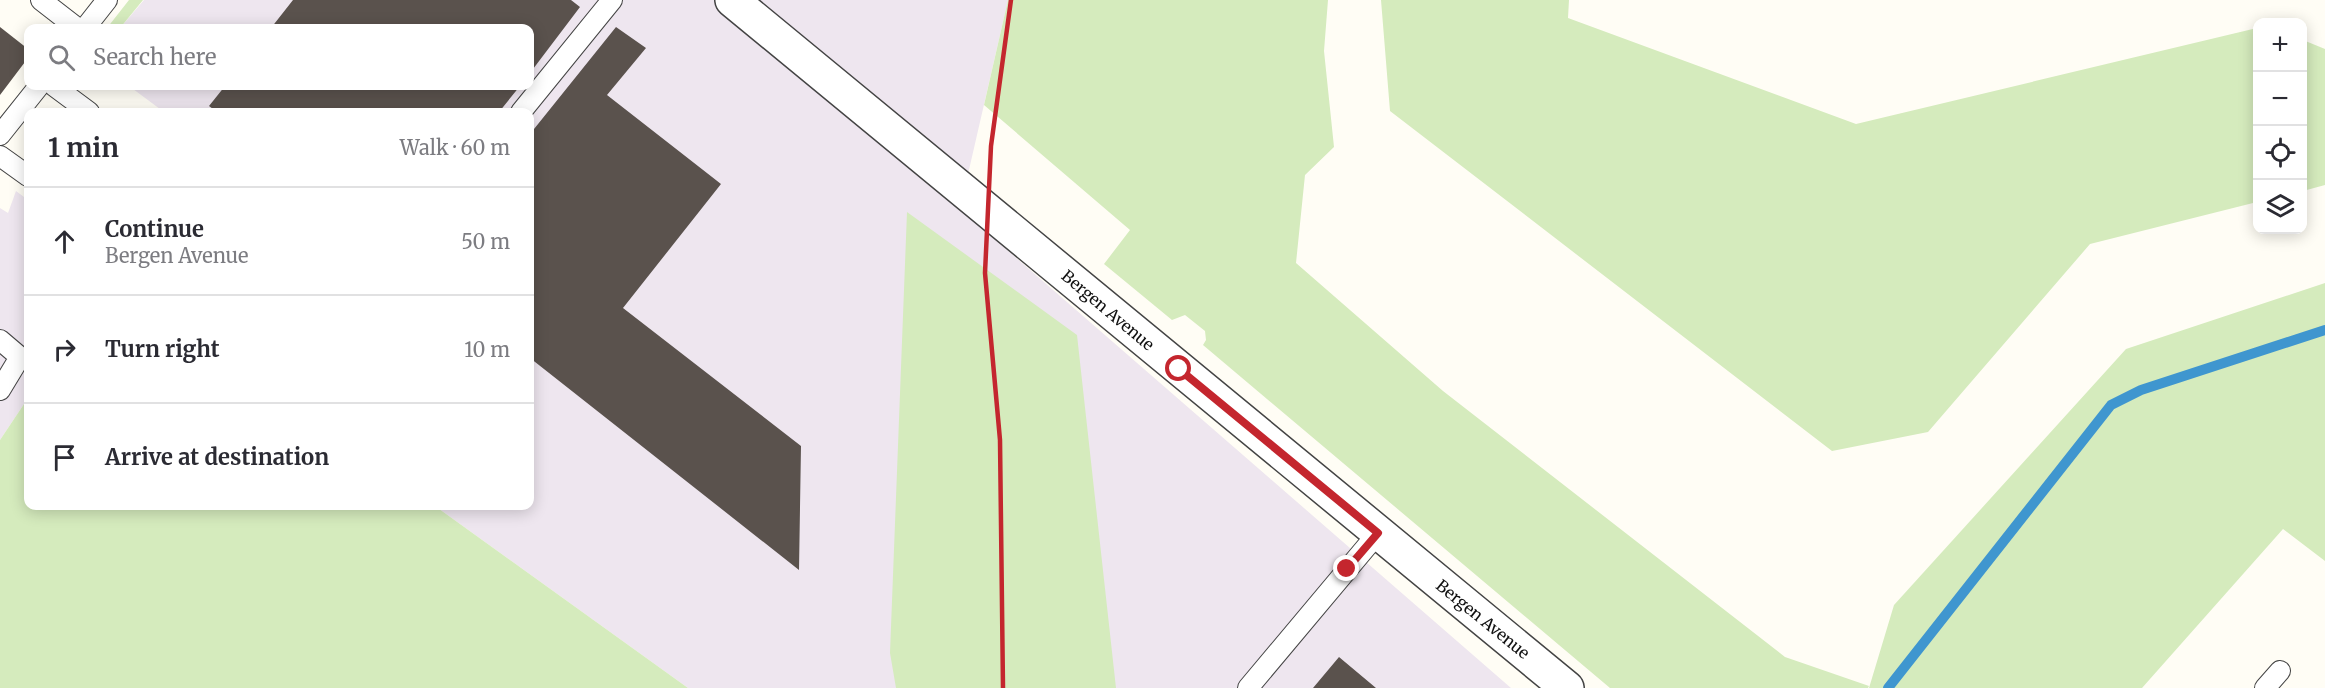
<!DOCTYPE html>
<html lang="en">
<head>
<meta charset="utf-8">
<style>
	:root { --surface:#fff; --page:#f7f7f7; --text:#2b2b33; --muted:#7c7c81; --line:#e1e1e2 }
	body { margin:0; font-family:Merriweather,serif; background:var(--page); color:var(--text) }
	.controls { position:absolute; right:18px; top:18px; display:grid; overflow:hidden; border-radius:12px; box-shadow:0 3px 15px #0003 }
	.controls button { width:54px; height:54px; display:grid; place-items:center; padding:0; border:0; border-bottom:2px solid var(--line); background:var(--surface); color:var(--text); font:30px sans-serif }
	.stop { position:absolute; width:18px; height:18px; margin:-14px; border:4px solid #c4262e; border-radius:50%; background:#fff }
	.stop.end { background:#c4262e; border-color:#fff; box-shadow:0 2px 6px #0008 }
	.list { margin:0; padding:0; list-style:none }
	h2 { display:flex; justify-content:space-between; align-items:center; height:78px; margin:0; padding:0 24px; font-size:26px }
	h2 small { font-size:20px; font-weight:400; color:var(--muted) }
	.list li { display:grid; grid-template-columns:39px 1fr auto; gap:18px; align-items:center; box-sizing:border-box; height:108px; padding:0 24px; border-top:2px solid var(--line) }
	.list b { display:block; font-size:22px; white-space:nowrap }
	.list p { margin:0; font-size:20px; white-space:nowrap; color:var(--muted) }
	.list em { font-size:20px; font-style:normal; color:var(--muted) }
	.icon { flex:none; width:33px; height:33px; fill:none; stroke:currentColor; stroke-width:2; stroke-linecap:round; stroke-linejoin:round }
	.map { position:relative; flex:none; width:2325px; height:688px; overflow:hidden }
	.search { position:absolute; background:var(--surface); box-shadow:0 3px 15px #0003; left:24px; top:24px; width:510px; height:66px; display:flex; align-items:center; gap:15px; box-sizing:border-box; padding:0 21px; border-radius:12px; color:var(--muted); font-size:22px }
	.panel { position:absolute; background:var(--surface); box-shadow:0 3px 15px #0003; left:24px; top:108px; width:510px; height:402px; border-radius:12px }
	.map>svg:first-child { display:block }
	.industrial { fill:#eee6ef }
	.green { fill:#d5ebbd }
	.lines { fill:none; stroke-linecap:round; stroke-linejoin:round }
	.stream { stroke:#3f96cf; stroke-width:10 }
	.building { fill:#5a524d }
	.service-casing { stroke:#444; stroke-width:22 }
	.tertiary-casing { stroke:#444; stroke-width:36 }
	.service { stroke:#fff; stroke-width:20 }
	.tertiary { stroke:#fff; stroke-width:33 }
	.rail { stroke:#c4262e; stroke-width:4.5 }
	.route { stroke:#c4262e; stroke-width:8 }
	.labels { text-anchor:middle; stroke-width:6; stroke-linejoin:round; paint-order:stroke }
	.street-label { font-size:16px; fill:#111; stroke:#fff }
</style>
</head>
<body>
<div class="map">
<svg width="2325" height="688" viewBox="0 0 2325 688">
	<rect width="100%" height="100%" fill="#fffdf5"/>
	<path class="industrial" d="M144 0H1008L960 209 1511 688H688L435 506H530V112H164L129 86H530V28H120Z
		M16 191 28 200V398L0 440V208L8 213Z"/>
	<path class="green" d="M129 0H143L120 28H107Z
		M1008 0H1328L1324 51 1334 147 1305 175 1296 263 1443 391 1785 657 1869 686 1868 688H1610L1203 345 1206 340 1205 331 1185 315 1172 320 1104 264 1130 230 984 105Z
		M1381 0H1569L1568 18 1856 124 2257 28V202L2090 244 1928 432 1832 451 1390 111Z
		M2303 40 2325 49V185L2303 191Z
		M907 212 1077 335 1116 688H896L890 653Z
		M2325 283V561L2283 529 2142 688H1869L1894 605 2126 349Z
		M28 398V506H435L688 688H0V440Z"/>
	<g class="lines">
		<path class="stream" d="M1888 688 2111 405 2141 390 2325 330"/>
	</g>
	<path class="building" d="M293 0H571L580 7 530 73V28H271Z
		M0 27 28 49V58L0 95Z
		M616 27 646 48 607 95 721 184 623 308 801 446 799 570 530 358V134Z
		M225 86H520L499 112H217L209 106Z
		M1339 657 1376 688H1313Z"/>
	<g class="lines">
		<g class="service-casing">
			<path id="service" d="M41 0 77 28
				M85 28 107 0
				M54 86 89 112
				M521 112 612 0
				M0 135 39 86
				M0 156 28 176
				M0 340 20 357 0 390
				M1248 688 1378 533
				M2265 688 2280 671"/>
		</g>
		<g class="tertiary-casing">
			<path id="tertiary" d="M732 0 1567 688"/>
		</g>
		<use href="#service" class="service"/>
		<use href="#tertiary" class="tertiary"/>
		<path class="rail" d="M1003 688 1000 440 985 273 991 146 1011 0"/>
	</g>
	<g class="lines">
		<path class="route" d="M1179 369 1378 533 1347 569"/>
	</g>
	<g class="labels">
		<g class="street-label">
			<text transform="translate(1108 310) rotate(40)" y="6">Bergen Avenue</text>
			<text transform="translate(1483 619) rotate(39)" y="6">Bergen Avenue</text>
		</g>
	</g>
</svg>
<div class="controls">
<button>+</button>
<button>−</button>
<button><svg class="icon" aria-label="locate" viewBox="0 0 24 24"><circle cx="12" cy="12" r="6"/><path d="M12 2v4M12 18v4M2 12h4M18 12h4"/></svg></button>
<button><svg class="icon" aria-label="layers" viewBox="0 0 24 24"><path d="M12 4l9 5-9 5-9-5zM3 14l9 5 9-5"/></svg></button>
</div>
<div class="stop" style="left:1179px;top:369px"></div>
<div class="stop end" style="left:1347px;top:569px"></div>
<div class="search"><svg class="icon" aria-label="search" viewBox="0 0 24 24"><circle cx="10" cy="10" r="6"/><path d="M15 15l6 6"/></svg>Search here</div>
<section class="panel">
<h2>1 min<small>Walk · 60 m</small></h2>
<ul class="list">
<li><svg class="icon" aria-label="ahead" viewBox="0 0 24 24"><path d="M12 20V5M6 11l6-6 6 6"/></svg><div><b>Continue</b><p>Bergen Avenue</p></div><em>50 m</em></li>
<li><svg class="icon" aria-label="right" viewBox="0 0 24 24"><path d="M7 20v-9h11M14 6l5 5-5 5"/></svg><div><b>Turn right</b></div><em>10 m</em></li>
<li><svg class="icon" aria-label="arrive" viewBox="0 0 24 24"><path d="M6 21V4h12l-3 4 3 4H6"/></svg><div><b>Arrive at destination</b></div></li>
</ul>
</section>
</div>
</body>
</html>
